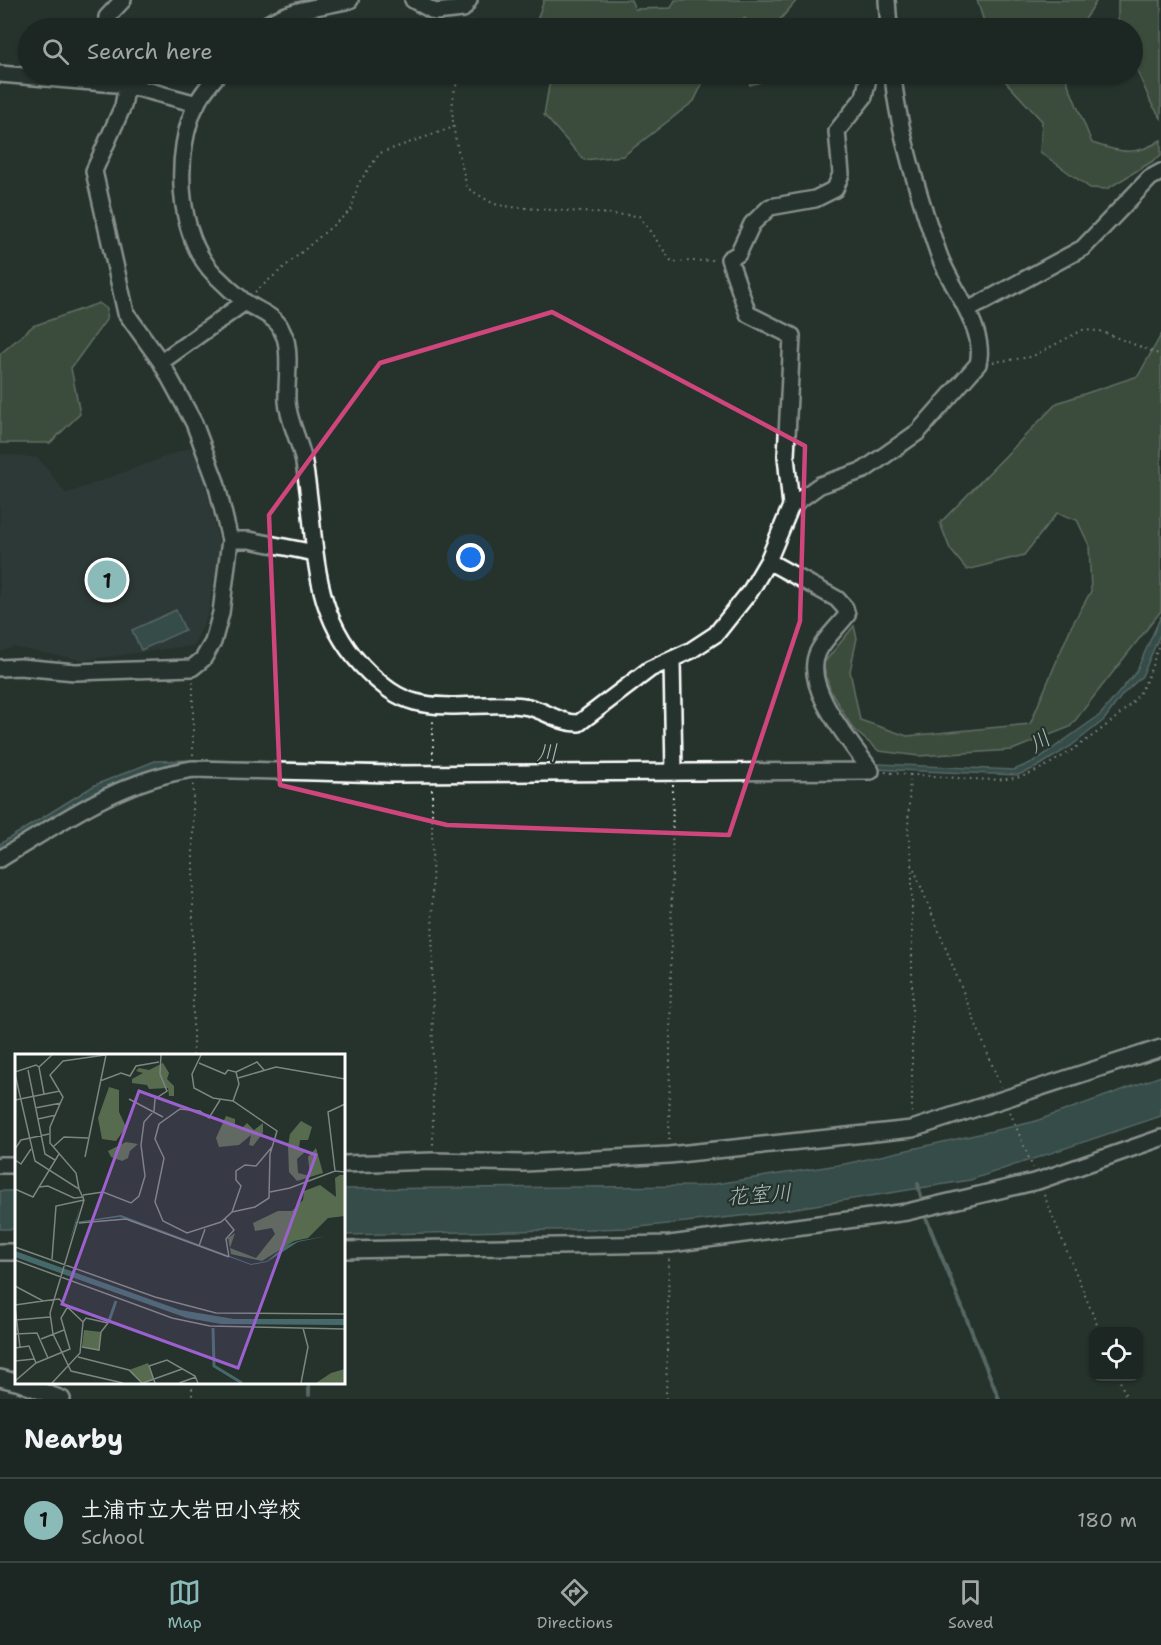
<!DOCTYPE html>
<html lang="en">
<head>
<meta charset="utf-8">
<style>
	:root { --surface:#1c2622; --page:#252e2a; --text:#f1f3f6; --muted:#a0a5a5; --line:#3a4340; --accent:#8bbbb9 }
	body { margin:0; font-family:"Shantell Sans","Klee One",sans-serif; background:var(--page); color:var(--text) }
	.controls { position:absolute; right:18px; bottom:18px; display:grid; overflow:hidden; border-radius:12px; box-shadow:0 2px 4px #0004 }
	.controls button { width:54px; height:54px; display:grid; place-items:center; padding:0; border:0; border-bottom:2px solid var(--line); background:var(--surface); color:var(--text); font:30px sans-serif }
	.you { position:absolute; left:471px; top:558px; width:21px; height:21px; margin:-15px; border:4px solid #fff; border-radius:50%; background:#1a73e8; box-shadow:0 0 0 9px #1a73e833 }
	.badge { display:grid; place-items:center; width:39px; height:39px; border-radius:50%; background:var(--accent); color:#111; font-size:20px; font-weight:700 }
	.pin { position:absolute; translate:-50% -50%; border:3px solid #fff; box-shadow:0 2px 6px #0006 }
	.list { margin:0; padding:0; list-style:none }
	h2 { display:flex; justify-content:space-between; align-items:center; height:78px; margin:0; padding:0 24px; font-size:26px }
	h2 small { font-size:20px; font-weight:400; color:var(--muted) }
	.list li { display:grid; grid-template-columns:39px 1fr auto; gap:18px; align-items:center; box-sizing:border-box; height:84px; padding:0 24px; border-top:2px solid var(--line) }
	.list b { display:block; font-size:22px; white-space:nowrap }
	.list p { margin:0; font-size:20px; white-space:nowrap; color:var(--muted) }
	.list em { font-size:20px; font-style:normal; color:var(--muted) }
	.icon { flex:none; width:33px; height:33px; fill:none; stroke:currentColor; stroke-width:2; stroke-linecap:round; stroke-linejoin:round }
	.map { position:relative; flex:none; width:1161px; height:1399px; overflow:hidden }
	.search { position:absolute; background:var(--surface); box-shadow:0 2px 4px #0004; left:18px; right:18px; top:18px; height:66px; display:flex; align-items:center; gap:15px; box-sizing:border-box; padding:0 21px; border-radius:33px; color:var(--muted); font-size:22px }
	.sheet { height:162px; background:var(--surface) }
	nav { display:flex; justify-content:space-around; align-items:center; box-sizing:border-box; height:84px; border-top:2px solid var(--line); background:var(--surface); font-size:16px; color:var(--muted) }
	nav a { display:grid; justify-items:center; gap:3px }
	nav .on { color:var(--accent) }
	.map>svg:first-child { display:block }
	.built { fill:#354242 }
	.green { fill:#576c4f; stroke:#abb6a7; stroke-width:1.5 }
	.water { fill:#466a6b; stroke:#90a6a6; stroke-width:1.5 }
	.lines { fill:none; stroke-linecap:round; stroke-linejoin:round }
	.stream { stroke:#90a6a6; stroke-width:4 }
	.minor-casing { stroke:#fff; stroke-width:20 }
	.path { stroke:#fff; stroke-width:2; stroke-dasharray:1.5 4.5; stroke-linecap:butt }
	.minor { stroke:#26332d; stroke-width:15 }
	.marked { fill:none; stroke:#ce467c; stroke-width:4.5; stroke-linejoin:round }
	.labels { text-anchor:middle; stroke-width:4.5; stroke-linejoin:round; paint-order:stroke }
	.water-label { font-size:22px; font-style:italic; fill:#acbcbc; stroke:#26332d }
	.inset-river { fill:none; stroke:#466a6b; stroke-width:3 }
	.inset-road { fill:none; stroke:#7d8581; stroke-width:1.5 }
	.view { fill:#9c61cf; fill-opacity:0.15; stroke:#9c61cf; stroke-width:3 }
	.inset-edge { fill:none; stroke:#fff; stroke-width:3 }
</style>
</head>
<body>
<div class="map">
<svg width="1161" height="1399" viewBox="0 0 1161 1399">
	<rect width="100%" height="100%" fill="#26332d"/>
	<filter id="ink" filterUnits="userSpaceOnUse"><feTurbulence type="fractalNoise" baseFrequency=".0167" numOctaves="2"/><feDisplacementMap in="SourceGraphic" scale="12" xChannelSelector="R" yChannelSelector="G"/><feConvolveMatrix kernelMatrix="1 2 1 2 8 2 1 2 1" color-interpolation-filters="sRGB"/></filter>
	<g filter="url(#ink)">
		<path class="built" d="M197 445 219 547 208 613 194 645 84 660 13 647 0 652V454L38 458 66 494Z"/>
		<path class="green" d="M544 0H631L635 9 671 8 675 0H797L773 28H749L745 18 729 28H534Z
			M977 0H1097L1080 28H986Z
			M1118 0H1161V118L1151 103 1133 61 1132 28H1118Z
			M551 74H707L694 101 623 156 584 160 544 115Z
			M747 74H774V78L750 85Z
			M1002 74H1064L1092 143C1120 152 1135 157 1161 140V156L1107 189 1090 188 1040 152 1042 121 1005 81Z
			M99 303 107 309 106 320 71 368 80 414 50 443H0V354L33 326Z
			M1161 335V611L1070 727 1012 750 919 756 879 751 853 729 830 690 823 664 854 626 857 638 850 671 860 720 907 736 1030 724 1071 627 1091 591 1089 545 1077 520 1057 513 1024 555 967 570 950 549 940 523 1057 403 1138 376Z"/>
		<path class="water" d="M176 610 185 630 141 650 132 630Z
			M1161 616V632L1142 676 1122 695 1104 720 1071 746 1037 767 1018 775 874 769 156 770 98 793 0 852V844L95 785 155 761 195 760 422 765 878 764 1014 770 1035 761 1100 715 1136 672Z
			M1161 1076V1116L970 1180 759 1214 630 1228 344 1235V1189L702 1186 845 1164 1033 1122Z
			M0 1191H16V1229H0Z"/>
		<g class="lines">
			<path class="stream" d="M918 1184 922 1201
				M926 1218 999 1399
				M309 1395V1382"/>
			<g class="minor-casing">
				<path id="minor" d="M413 0 435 12 463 9 469 0
					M887 0 889 28
					M111 28 107 17 123 0
					M262 28C286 9 321 7 350 0
					M0 74 127 85 197 104
					M218 74C211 83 202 93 197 103 173 150 176 236 215 275 224 284 235 294 245 302 255 309 272 315 279 325 281 328 283 334 285 337 291 356 286 381 287 401 288 420 299 439 303 458 319 537 305 612 369 673 383 686 396 697 415 702 450 711 488 701 523 706 543 708 559 724 579 723L650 669 690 651 716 634 751 590 768 561 791 506 786 456 792 336 748 314 729 259 738 254 752 224 770 207 815 199 835 189 841 174 837 131 864 97 869 74
					M968 310 1083 248 1150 178 1161 172
					M161 362 245 302
					M791 506 820 485 864 470 918 432 978 364C987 329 951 288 939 255 921 203 897 128 893 74
					M230 540H249L315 553
					M768 561 837 599 845 608 847 615C838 627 824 639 818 652 801 687 852 743 871 771
					M672 660 674 773
					M0 668 20 667 75 672 192 668 203 659 213 642 221 613 230 540 216 482 194 423 161 362 126 313 94 171 123 106 127 85 124 74
					M0 859C61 822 120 780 193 769L390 774 871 771
					M344 1164 433 1161 524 1163 669 1155 912 1129 1161 1048
					M0 1165H16
					M344 1250 670 1244 907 1212 1038 1181 1161 1138
					M0 1252H16
					M0 1378 16 1382
					M17 1382 62 1399"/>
			</g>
			<path class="path" d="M472 21 475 28
				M462 74C441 105 460 153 467 188L494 204 511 207 639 216 672 262 714 260
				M255 292 351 210 358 184 380 153 454 127
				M993 362 1031 357 1083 330 1100 331 1161 355
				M193 755V682
				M433 759V720
				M885 772 910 775 908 831 912 864 1001 1087
				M910 775C944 775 987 784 1020 777 1047 771 1119 720 1136 698 1149 681 1154 658 1161 638
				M432 789 433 1146
				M912 865V1115
				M193 1056V784
				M1010 1112 1033 1168
				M669 1140 673 785
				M1044 1195 1100 1332
				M1118 1376 1127 1399
				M192 1382V1399
				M666 1399 669 1258"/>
			<use href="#minor" class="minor"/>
		</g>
	</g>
	<path d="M0 0H1161V1399H0ZM552 312 805 446 800 621 729 835 447 825 280 785 269 515 380 363Z" fill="#26332d" fill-opacity=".55" fill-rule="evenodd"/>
	<path class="marked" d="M552 312 805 446 800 621 729 835 447 825 280 785 269 515 380 363Z"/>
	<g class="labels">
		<g class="water-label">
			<text transform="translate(1039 741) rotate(-33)" y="8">川</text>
			<text x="547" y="760">川</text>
			<text transform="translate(759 1194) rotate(-4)" y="8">花室川</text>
		</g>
	</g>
	<g transform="translate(15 1054)">
		<rect width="330" height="330" fill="#26332d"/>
		<path d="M148 9 154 19 152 25 159 32V42H154L153 34 134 35 132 31 117 29V25L128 19 121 17 124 14 134 16ZM94 33 104 36V58L111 73 101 87 87 85 83 64ZM211 62 220 65V73L226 75 232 69 239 76 248 69V79L238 92 234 91 236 81 224 91 204 93 201 84ZM286 67 297 73 293 86H285L284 94 291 97 282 105 283 119 295 122 293 103 301 94 308 119 282 127 274 118 273 92 275 80ZM111 88 123 90 115 97 113 104 107 107 96 103 93 97ZM325 121H330V162L313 164 293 184 279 187 247 207 216 200 213 184 220 179 215 194 241 204 260 180 257 174 240 177 238 169 263 157H277L288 146 289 137 305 131 321 143 320 124ZM69 276 86 278 84 296 67 293ZM133 309 139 326 127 329 114 316ZM330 315V329H301L316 319Z" fill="#576c4f"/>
		<path d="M65 152 61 168 106 161 236 210 252 207 270 192 283 187 312 182 283 188 252 208 236 211 105 163 61 169 54 189ZM0 197 165 256 219 265H330V271L206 270 172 264 0 203Z" fill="#466a6b"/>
		<path class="inset-river" d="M94 267 101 247M198 274 199 312 227 329"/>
		<path class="inset-road" d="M186 1 177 20 179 34 198 44 218 47 262 77 255 100 254 144 240 153 217 158M184 9 210 20 213 16 221 18 224 30 218 47M24 13 29 40M13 16 30 100 40 106M0 18 21 11 24 13 37 1M221 18 242 8 249 16M0 20 20 107 64 135 69 146 35 259 38 280 56 317 108 329M223 24 261 13 330 25M85 27 106 19 115 22 121 12 144 8M114 45 148 63M0 46 45 37M205 46 194 64 185 57 165 55 144 70 140 85 149 104 140 148 148 167 172 179 206 168 217 158 226 132 221 126V117L230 111 241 112 257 93M20 54 46 49M23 65 41 61M38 93 49 83 73 84M0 95 6 86 34 80M70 103 91 1M0 106 6 110 16 95M320 117 313 58 330 50M24 133 33 132 59 144 69 143M0 135 18 143 44 100M64 135 61 119 35 89V73L48 43 35 21 48 7 90 1M255 138 275 134 320 117 330 118M68 141 88 138 116 149 124 142 130 122 126 91 129 68 139 57 140 45 152 37 145 20 146 1M210 165 219 176 211 185 214 203M64 169 111 165 214 203M184 192 190 175M0 193 140 243 201 259 330 260M37 205 41 152 69 146M0 206 157 264 195 272 330 275M0 232 28 247 44 245 68 268 65 299 37 329M0 251 28 247M0 253 5 293M0 266 35 263M0 280 22 279 33 304M26 285 49 276M67 293 84 296 86 278 93 269 71 264 68 268M0 294 14 292 21 309M63 303 114 316 127 329M0 307 19 305M0 327 21 309 55 295 46 264 53 252M128 329 167 315M140 329 134 312 152 306 180 322 183 329M164 329 181 323M286 329 293 293 288 274"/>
		<path class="view" d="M124 37 301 101 223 314 47 250Z"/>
		<rect width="330" height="330" class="inset-edge"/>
	</g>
</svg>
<div class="controls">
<button><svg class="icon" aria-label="locate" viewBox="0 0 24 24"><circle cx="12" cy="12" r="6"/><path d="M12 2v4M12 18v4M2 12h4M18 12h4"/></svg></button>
</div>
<div class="you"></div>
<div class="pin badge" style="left:107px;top:580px">1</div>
<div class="search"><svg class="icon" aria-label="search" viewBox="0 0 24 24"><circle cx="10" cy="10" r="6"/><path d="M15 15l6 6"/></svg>Search here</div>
</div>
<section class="sheet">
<h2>Nearby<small></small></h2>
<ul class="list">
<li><span class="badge">1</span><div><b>土浦市立大岩田小学校</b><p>School</p></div><em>180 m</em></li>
</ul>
</section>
<nav>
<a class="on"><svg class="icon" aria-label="map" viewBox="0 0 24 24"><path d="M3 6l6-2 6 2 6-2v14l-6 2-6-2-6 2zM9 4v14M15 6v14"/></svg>Map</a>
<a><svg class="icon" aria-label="directions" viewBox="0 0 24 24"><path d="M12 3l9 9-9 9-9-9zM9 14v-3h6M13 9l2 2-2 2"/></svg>Directions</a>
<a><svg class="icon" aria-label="saved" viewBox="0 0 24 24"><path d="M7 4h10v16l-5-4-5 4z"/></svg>Saved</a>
</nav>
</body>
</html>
